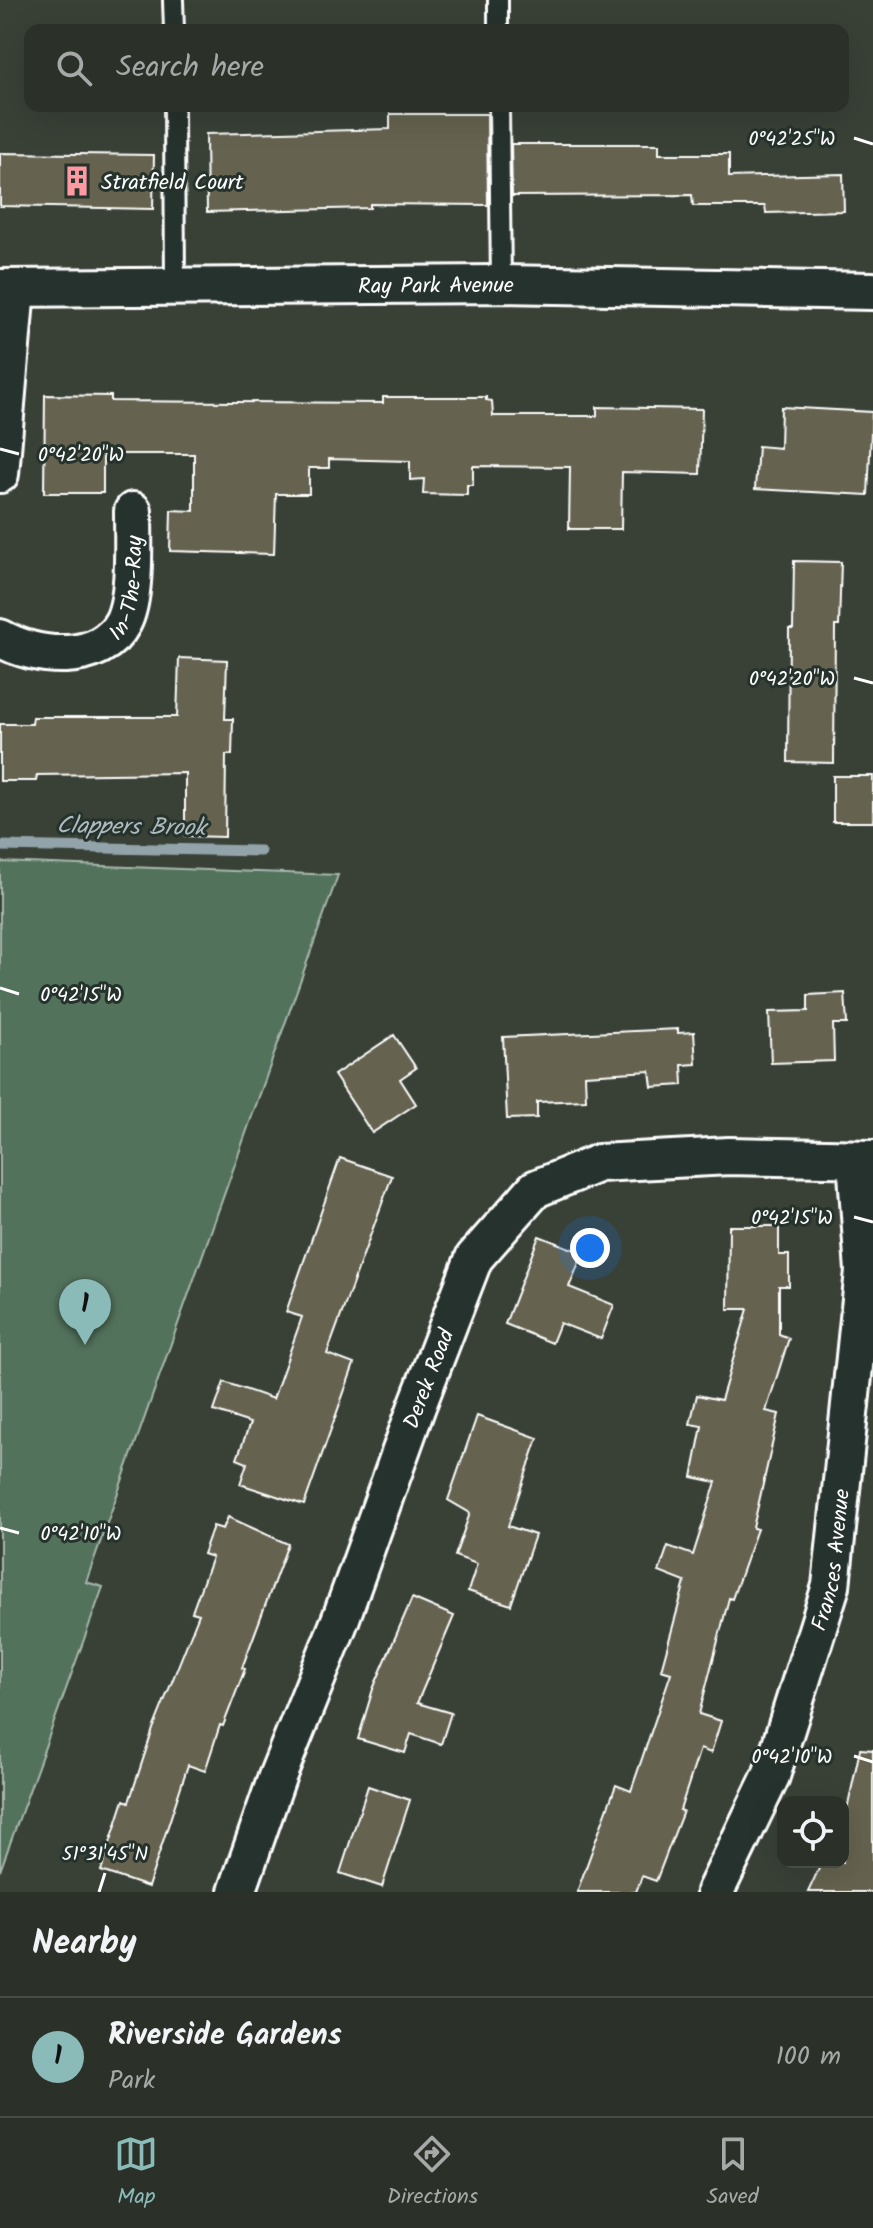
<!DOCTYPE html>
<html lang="en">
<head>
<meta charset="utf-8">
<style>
	:root { --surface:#2b3129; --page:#333931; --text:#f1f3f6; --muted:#a6a9a8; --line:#474c46; --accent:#8bbbb9 }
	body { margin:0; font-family:Kalam,sans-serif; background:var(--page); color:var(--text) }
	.controls { position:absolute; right:24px; bottom:24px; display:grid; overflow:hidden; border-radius:16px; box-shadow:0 8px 32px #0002 }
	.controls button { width:72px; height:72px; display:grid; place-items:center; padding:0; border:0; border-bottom:2px solid var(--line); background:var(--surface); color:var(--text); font:40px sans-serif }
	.you { position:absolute; left:590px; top:1248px; width:28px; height:28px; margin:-20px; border:6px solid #fff; border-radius:50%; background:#1a73e8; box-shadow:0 0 0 12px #1a73e833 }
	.badge { display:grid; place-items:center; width:52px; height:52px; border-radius:50%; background:var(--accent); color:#111; font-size:26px; font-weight:700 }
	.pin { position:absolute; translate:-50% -66px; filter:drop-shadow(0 2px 4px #0008) }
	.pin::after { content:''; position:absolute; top:42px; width:28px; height:24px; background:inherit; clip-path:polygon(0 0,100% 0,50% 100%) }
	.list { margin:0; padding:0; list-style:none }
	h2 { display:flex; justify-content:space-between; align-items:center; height:104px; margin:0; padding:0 32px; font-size:34px }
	h2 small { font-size:26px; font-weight:400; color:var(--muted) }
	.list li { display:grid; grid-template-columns:52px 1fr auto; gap:24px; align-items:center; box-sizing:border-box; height:120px; padding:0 32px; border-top:2px solid var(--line) }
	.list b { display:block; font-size:30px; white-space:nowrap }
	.list p { margin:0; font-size:26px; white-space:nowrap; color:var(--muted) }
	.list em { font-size:26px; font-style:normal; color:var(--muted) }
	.icon { flex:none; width:44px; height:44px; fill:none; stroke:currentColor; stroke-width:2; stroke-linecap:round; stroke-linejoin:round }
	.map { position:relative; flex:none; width:873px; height:1892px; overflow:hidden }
	.search { position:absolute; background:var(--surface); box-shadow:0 8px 32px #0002; left:24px; right:24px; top:24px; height:88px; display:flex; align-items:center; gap:20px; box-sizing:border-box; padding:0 28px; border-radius:16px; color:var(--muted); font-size:30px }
	.sheet { height:224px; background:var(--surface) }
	nav { display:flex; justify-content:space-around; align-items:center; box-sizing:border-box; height:112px; border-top:2px solid var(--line); background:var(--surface); font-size:22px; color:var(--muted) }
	nav a { display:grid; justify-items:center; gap:4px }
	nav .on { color:var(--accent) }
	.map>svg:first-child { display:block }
	.green { fill:#52725c; stroke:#a8b8ae; stroke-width:2 }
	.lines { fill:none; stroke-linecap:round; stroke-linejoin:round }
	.stream { stroke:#92a3a9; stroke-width:11 }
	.building { fill:#65634f; stroke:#fff; stroke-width:2 }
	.service-casing { stroke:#fff; stroke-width:24 }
	.minor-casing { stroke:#fff; stroke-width:42 }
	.service { stroke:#26332d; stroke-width:18 }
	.minor { stroke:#26332d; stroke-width:36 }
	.ticks { fill:none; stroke:#fff; stroke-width:3 }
	.labels { text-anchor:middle; stroke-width:6; stroke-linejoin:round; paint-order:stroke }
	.poi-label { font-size:22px; fill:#fff; stroke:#26332d; text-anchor:start }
	.street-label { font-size:22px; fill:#fff; stroke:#26332d }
	.water-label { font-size:24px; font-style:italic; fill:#aebabf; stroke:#26332d }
	.ticks-label { font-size:20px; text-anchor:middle; fill:#fff; stroke:#26332d; stroke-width:6; stroke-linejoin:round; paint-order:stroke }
</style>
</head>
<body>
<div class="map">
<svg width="873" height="1892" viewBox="0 0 873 1892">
	<rect width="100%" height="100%" fill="#394137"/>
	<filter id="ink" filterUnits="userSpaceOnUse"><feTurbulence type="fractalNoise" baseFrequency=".0125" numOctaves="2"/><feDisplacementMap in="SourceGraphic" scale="16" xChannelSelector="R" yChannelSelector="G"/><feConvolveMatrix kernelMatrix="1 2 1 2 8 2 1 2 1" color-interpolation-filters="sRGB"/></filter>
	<g filter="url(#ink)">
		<path class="green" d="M0 862 338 875 86 1582 103 1587 0 1871Z"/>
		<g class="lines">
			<path class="stream" d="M0 846 260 851"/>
		</g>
		<path class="building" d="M390 114H487L488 205 370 204V208L207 212 206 134 390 129Z
			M511 144H659V154H729V177L843 174 844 211 766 213 765 206H693L692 195 512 196Z
			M0 153 154 155 153 209 0 206Z
			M45 395 111 396V401L383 403V397H486V400L492 401 493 416H597V407L702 409 700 474 622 472 621 529H569L570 467 473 466V485H467V495L423 494 424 479 410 480V461L329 459V468H309V494H276L274 554 170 551 171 510 194 511V454H103V493H44Z
			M781 407 872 412 868 495 755 489 758 446 780 448Z
			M794 561 841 562 839 626H835L834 763 788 762 789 629H793Z
			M179 658 227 660 225 719H233L232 755H226L225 837 185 836V773L37 775 36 781H0V724H32L33 717H177Z
			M833 776H873V822H833Z
			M845 993 847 1024H833L834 1061 771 1063 769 1012 808 1011V995Z
			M678 1029V1033L694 1032 696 1064 682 1065 683 1085 652 1087 650 1071 585 1075 586 1100 537 1102V1118L507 1119 503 1037Z
			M394 1035 416 1068 400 1079 416 1104 372 1133 334 1075Z
			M340 1158 392 1176 327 1354 354 1364 304 1505 240 1484 247 1463 237 1459 250 1423 214 1411 224 1382 273 1399 302 1317 286 1312Z
			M729 1226H779V1255H789V1286H779V1334L789 1338 766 1411 779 1414 753 1528 757 1529 732 1599 729 1598 699 1714 721 1721 711 1753 700 1749 680 1810 683 1811 656 1881 642 1876 636 1892H577L616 1785 631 1791 671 1673 661 1670 685 1582 659 1572 668 1546 693 1555 716 1482 692 1477 702 1426 690 1424 697 1395 721 1400 748 1309H728Z
			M539 1236 583 1253 569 1287 614 1305 601 1339 560 1323 552 1343 505 1324Z
			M477 1416 538 1438 508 1526 535 1535 511 1605 468 1591 477 1564 455 1556 470 1513 448 1500Z
			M228 1517 288 1544 242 1668 245 1669 223 1726 220 1725 205 1771 188 1765 148 1887 101 1871 124 1800 129 1802 153 1729 199 1614 192 1612 212 1557 203 1554 213 1526 223 1529Z
			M412 1598 454 1616 417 1703 451 1713 441 1744 411 1734 405 1753 358 1739 373 1689Z
			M860 1749 873 1750V1892H808L822 1862H843V1829Z
			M368 1786 410 1800 382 1887 340 1873Z"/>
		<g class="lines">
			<g class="service-casing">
				<path id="service" d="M173 0 174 30
					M498 0V30
					M174 106 175 288
					M499 106 501 284"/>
			</g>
			<g class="minor-casing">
				<g id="minor">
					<path id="s1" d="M0 288 501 284 873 291"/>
					<path d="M0 474 16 288"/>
					<path id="s2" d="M0 638C35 658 100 666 123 622 136 597 133 540 133 511"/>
					<path id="s3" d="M237 1892 277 1777 341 1618 417 1406 474 1258 535 1189 599 1163 729 1156 873 1159"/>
					<path id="s4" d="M715 1892 771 1776 831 1586 864 1271 856 1159"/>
				</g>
			</g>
			<use href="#service" class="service"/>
			<use href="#minor" class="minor"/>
		</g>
	</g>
	<path class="ticks" d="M854 138 873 144M0 449 19 454M854 678 873 683M0 988 19 994M854 1217 873 1222M0 1528 19 1533M854 1756 873 1762M99 1892 105 1873"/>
	<defs>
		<g id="building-bare" transform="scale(2.4)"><path d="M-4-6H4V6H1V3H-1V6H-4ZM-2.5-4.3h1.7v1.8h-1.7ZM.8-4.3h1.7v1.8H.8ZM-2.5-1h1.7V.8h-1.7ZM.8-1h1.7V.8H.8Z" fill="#ff9aa2" stroke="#26332d" stroke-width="2.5" paint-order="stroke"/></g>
	</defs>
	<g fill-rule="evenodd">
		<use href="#building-bare" x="77" y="181"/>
	</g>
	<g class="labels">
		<g class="poi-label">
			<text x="101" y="189">Stratfield Court</text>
		</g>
		<g class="street-label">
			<text dy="8" stroke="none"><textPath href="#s1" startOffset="436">Ray Park Avenue</textPath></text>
			<text dy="8" stroke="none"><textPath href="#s2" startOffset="172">In-The-Ray</textPath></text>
			<text dy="8" stroke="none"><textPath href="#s3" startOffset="548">Derek Road</textPath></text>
			<text dy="8" stroke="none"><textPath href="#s4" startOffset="354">Frances Avenue</textPath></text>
		</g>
		<g class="water-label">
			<text transform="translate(131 826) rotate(1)" y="8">Clappers Brook</text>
		</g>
	</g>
	<g class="ticks-label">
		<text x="792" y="145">0°42'25"W</text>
		<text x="81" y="461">0°42'20"W</text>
		<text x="792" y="685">0°42'20"W</text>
		<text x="81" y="1001">0°42'15"W</text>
		<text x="792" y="1224">0°42'15"W</text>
		<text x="81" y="1540">0°42'10"W</text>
		<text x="792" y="1763">0°42'10"W</text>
		<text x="105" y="1860">51°31'45"N</text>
	</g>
</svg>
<div class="controls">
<button><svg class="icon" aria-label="locate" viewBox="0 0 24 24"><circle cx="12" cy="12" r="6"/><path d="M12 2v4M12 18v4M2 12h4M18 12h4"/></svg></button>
</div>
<div class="you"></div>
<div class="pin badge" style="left:85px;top:1345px">1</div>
<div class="search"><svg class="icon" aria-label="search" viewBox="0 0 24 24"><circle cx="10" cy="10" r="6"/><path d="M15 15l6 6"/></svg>Search here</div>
</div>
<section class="sheet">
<h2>Nearby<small></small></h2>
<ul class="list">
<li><span class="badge">1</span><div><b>Riverside Gardens</b><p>Park</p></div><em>100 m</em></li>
</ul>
</section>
<nav>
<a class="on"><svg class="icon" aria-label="map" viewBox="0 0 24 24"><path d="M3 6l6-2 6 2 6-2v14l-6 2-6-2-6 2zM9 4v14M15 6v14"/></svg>Map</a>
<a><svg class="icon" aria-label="directions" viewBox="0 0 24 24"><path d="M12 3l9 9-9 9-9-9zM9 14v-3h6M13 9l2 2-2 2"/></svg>Directions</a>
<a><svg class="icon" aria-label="saved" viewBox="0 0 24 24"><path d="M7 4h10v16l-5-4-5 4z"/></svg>Saved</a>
</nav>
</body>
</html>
